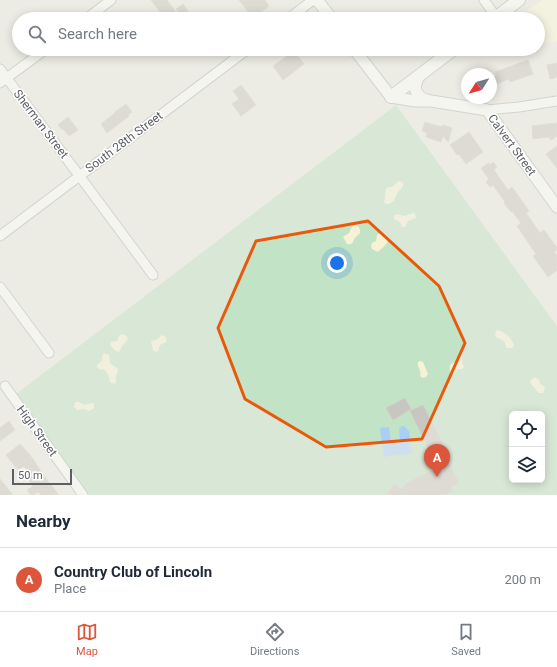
<!DOCTYPE html>
<html lang="en">
<head>
<meta charset="utf-8">
<style>
	:root { --surface:#fff; --page:#f6f6f7; --text:#1f2937; --muted:#747a83; --line:#e0e1e3; --accent:#dc563c }
	body { margin:0; font-family:Roboto,sans-serif; background:var(--page); color:var(--text) }
	.controls { position:absolute; right:12px; bottom:12px; display:grid; overflow:hidden; border-radius:6px; box-shadow:0 2px 10px #0003 }
	.controls button { width:36px; height:36px; display:grid; place-items:center; padding:0; border:0; border-bottom:1px solid var(--line); background:var(--surface); color:var(--text); font:20px sans-serif }
	.compass { position:absolute; left:461px; top:68px; width:36px; height:36px; border-radius:50%; background:var(--surface); box-shadow:0 2px 10px #0003; rotate:233deg }
	.scale { position:absolute; left:12px; bottom:10px; width:60px; box-sizing:border-box; padding-left:4px; border:2px solid #5c5f63; border-top:0; font-size:11px; line-height:14px; white-space:nowrap; color:#5c5f63; -webkit-text-stroke:3px #fff; paint-order:stroke }
	.you { position:absolute; left:337px; top:263px; width:14px; height:14px; margin:-10px; border:3px solid #fff; border-radius:50%; background:#1a73e8; box-shadow:0 0 0 6px #1a73e833 }
	.badge { display:grid; place-items:center; width:26px; height:26px; border-radius:50%; background:var(--accent); color:#fff; font-size:13px; font-weight:700 }
	.pin { position:absolute; translate:-50% -33px; filter:drop-shadow(0 1px 2px #0008) }
	.pin::after { content:''; position:absolute; top:21px; width:14px; height:12px; background:inherit; clip-path:polygon(0 0,100% 0,50% 100%) }
	.list { margin:0; padding:0; list-style:none }
	h2 { display:flex; justify-content:space-between; align-items:center; height:52px; margin:0; padding:0 16px; font-size:17px }
	h2 small { font-size:13px; font-weight:400; color:var(--muted) }
	.list li { display:grid; grid-template-columns:26px 1fr auto; gap:12px; align-items:center; box-sizing:border-box; height:64px; padding:0 16px; border-top:1px solid var(--line) }
	.list b { display:block; font-size:15px; white-space:nowrap }
	.list p { margin:0; font-size:13px; white-space:nowrap; color:var(--muted) }
	.list em { font-size:13px; font-style:normal; color:var(--muted) }
	.icon { flex:none; width:22px; height:22px; fill:none; stroke:currentColor; stroke-width:2; stroke-linecap:round; stroke-linejoin:round }
	.map { position:relative; flex:none; width:557px; height:495px; overflow:hidden }
	.search { position:absolute; background:var(--surface); box-shadow:0 2px 10px #0003; left:12px; right:12px; top:12px; height:44px; display:flex; align-items:center; gap:10px; box-sizing:border-box; padding:0 14px; border-radius:22px; color:var(--muted); font-size:15px }
	.sheet { height:116px; background:var(--surface) }
	nav { display:flex; justify-content:space-around; align-items:center; box-sizing:border-box; height:56px; border-top:1px solid var(--line); background:var(--surface); font-size:11px; color:var(--muted) }
	nav a { display:grid; justify-items:center; gap:2px }
	nav .on { color:var(--accent) }
	.map>svg:first-child { display:block }
	.commercial { fill:#fbf6db }
	.green { fill:#c2e3c5; fill-rule:evenodd }
	.sand { fill:#f7f2d5 }
	.water { fill:#a9cff8 }
	.building { fill:#c9c6c1; stroke:#d2cec3 }
	.lines { fill:none; stroke-linecap:round; stroke-linejoin:round }
	.minor-casing { stroke:#b4b6ba; stroke-width:11 }
	.tertiary-casing { stroke:#b4b6ba; stroke-width:13 }
	.secondary-casing { stroke:#b3b6ba; stroke-width:14 }
	.minor { stroke:#fff; stroke-width:9 }
	.tertiary { stroke:#fff; stroke-width:11 }
	.secondary { stroke:#fff; stroke-width:12 }
	.marked { fill:none; stroke:#e8590c; stroke-width:3; stroke-linejoin:round }
	.labels { text-anchor:middle; stroke-width:3; stroke-linejoin:round; paint-order:stroke }
	.street-label { font-size:12px; fill:#5c5f63; stroke:#fff }
</style>
</head>
<body>
<div class="map">
<svg width="557" height="495" viewBox="0 0 557 495">
	<rect width="100%" height="100%" fill="#edece4"/>
	<path class="commercial" d="M542 0H557V41L538 44V19H516Z"/>
	<path class="green" d="M396 105 557 326V495H83L12 397ZM512 414H542V480H512Z"/>
	<path class="sand" d="M399 181 403 182C404 188 401 188 398 192 396 195 395 198 394 201L389 204H385L384 201C387 196 383 191 388 187 394 188 395 183 399 181Z
		M413 213 415 214 416 218 408 221 405 227H402L400 222 394 219V216L396 214 404 216Z
		M355 225C359 226 361 229 360 233 359 235 357 235 356 237 352 240 355 245 347 244L343 237C345 235 347 235 349 233 351 229 351 227 355 225Z
		M380 233C383 233 388 237 388 240 386 246 382 248 378 252L372 249C370 244 372 242 376 241L377 235Z
		M497 330C504 331 513 339 514 346L512 348H507L504 341 496 337 495 333Z
		M122 334C133 337 125 342 122 346 121 348 120 350 119 352 116 352 111 347 110 344L111 342 117 341 119 336Z
		M162 335 165 336 166 338V342L160 345 158 351 156 352 153 350 151 341 156 340Z
		M104 353 109 355 110 363 117 368 118 370 116 376V382L114 384 110 382C109 377 108 370 102 369 98 369 101 371 97 367V365L102 361V357Z
		M460 355 462 356V362L464 367 462 369H458L454 374H452C449 371 449 366 452 363L456 362V359Z
		M420 361 423 362 428 374 426 377C419 379 421 376 420 371 419 367 417 366 418 362Z
		M535 377 539 380 540 384 544 386 545 389 543 393H539L531 384 530 382 533 378Z
		M76 402H79L84 405 92 403 94 404V408L90 411 84 409 77 410 74 407 75 403Z"/>
	<path class="water" d="M402 426H404L409 431 412 453 384 457 380 428 389 427 391 441 400 440 399 428Z"/>
	<path class="building" d="M151 0H167L175 11 164 19H161L158 14 160 12Z
		M239 0H265L269 6 253 18Z
		M183 4 188 11 181 16 176 9Z
		M290 49H293L304 64 283 80 273 66 287 56 285 53Z
		M528 60 533 74 510 82 509 79 491 86V76L497 77 495 72Z
		M557 63V77L550 79 547 65Z
		M241 85 256 105 241 116 232 104 239 99 233 91Z
		M126 104 132 112 128 115 129 116 107 133 101 124 115 113V112Z
		M68 117 78 130 69 136 63 129 62 130 58 125Z
		M425 122 442 127 443 125 452 128 448 142 443 136 441 142 426 137 427 133 422 131Z
		M557 123V136L551 140 549 137 533 139 532 126Z
		M469 132 483 152 466 164 459 154 457 155 450 145Z
		M557 146V168L546 154Z
		M493 162 497 167 494 170 508 190 512 187 529 211 526 213 540 233 544 230 557 248V250L554 252 557 256V270L548 277 533 256 536 254 517 226 521 223 512 211 511 212 504 203 505 202 493 185 490 187 486 182 489 179 481 168 489 163 490 165Z
		M405 398 411 409 393 420 386 408Z
		M423 405 451 459 448 461 459 483 451 487 453 491 445 495H387L394 484 402 489 405 484 438 467 410 411Z
		M9 421 15 430 0 441V428Z
		M20 444 30 455 47 480 59 495H41L38 492 33 495H31L27 490 33 486 28 479 31 476 24 466 18 470 6 455Z
		M0 479 13 495H0Z"/>
	<g class="lines">
		<g class="minor-casing">
			<path id="minor" d="M484 0 496 17
				M86 19 111 0
				M288 19 313 0
				M0 69 153 275
				M0 83 46 49
				M487 110 519 107 557 101
				M0 236 248 49
				M0 287 49 353
				M5 386 83 495"/>
		</g>
		<g class="tertiary-casing">
			<path id="tertiary" d="M317 0 332 19
				M354 49 391 97 415 101H428
				M421 74 417 80 415 88C418 97 422 99 431 101L487 110 557 207"/>
		</g>
		<g class="secondary-casing">
			<path id="secondary" d="M494 19 519 0
				M391 97 454 49"/>
		</g>
		<use href="#minor" class="minor"/>
		<use href="#tertiary" class="tertiary"/>
		<use href="#secondary" class="secondary"/>
	</g>
	<path d="M0 0H557V495H0ZM368 221 439 286 465 343 422 439 326 447 245 399 218 328 256 241Z" fill="#edece4" fill-opacity=".55" fill-rule="evenodd"/>
	<path class="marked" d="M368 221 439 286 465 343 422 439 326 447 245 399 218 328 256 241Z"/>
	<g class="labels">
		<g class="street-label">
			<text transform="translate(41 124) rotate(53)" y="4">Sherman Street</text>
			<text transform="translate(124 142) rotate(-37)" y="4">South 28th Street</text>
			<text transform="translate(512 145) rotate(54)" y="4">Calvert Street</text>
			<text transform="translate(37 431) rotate(54)" y="4">High Street</text>
		</g>
	</g>
</svg>
<div class="controls">
<button><svg class="icon" aria-label="locate" viewBox="0 0 24 24"><circle cx="12" cy="12" r="6"/><path d="M12 2v4M12 18v4M2 12h4M18 12h4"/></svg></button>
<button><svg class="icon" aria-label="layers" viewBox="0 0 24 24"><path d="M12 4l9 5-9 5-9-5zM3 14l9 5 9-5"/></svg></button>
</div>
<svg class="compass" viewBox="-18 -18 36 36"><path d="M0-13l5 13h-10z" fill="#e53935"/><path d="M0 13l5-13h-10z" fill="#747a83"/></svg>
<div class="scale">50 m</div>
<div class="you"></div>
<div class="pin badge" style="left:437px;top:477px">A</div>
<div class="search"><svg class="icon" aria-label="search" viewBox="0 0 24 24"><circle cx="10" cy="10" r="6"/><path d="M15 15l6 6"/></svg>Search here</div>
</div>
<section class="sheet">
<h2>Nearby<small></small></h2>
<ul class="list">
<li><span class="badge">A</span><div><b>Country Club of Lincoln</b><p>Place</p></div><em>200 m</em></li>
</ul>
</section>
<nav>
<a class="on"><svg class="icon" aria-label="map" viewBox="0 0 24 24"><path d="M3 6l6-2 6 2 6-2v14l-6 2-6-2-6 2zM9 4v14M15 6v14"/></svg>Map</a>
<a><svg class="icon" aria-label="directions" viewBox="0 0 24 24"><path d="M12 3l9 9-9 9-9-9zM9 14v-3h6M13 9l2 2-2 2"/></svg>Directions</a>
<a><svg class="icon" aria-label="saved" viewBox="0 0 24 24"><path d="M7 4h10v16l-5-4-5 4z"/></svg>Saved</a>
</nav>
</body>
</html>
